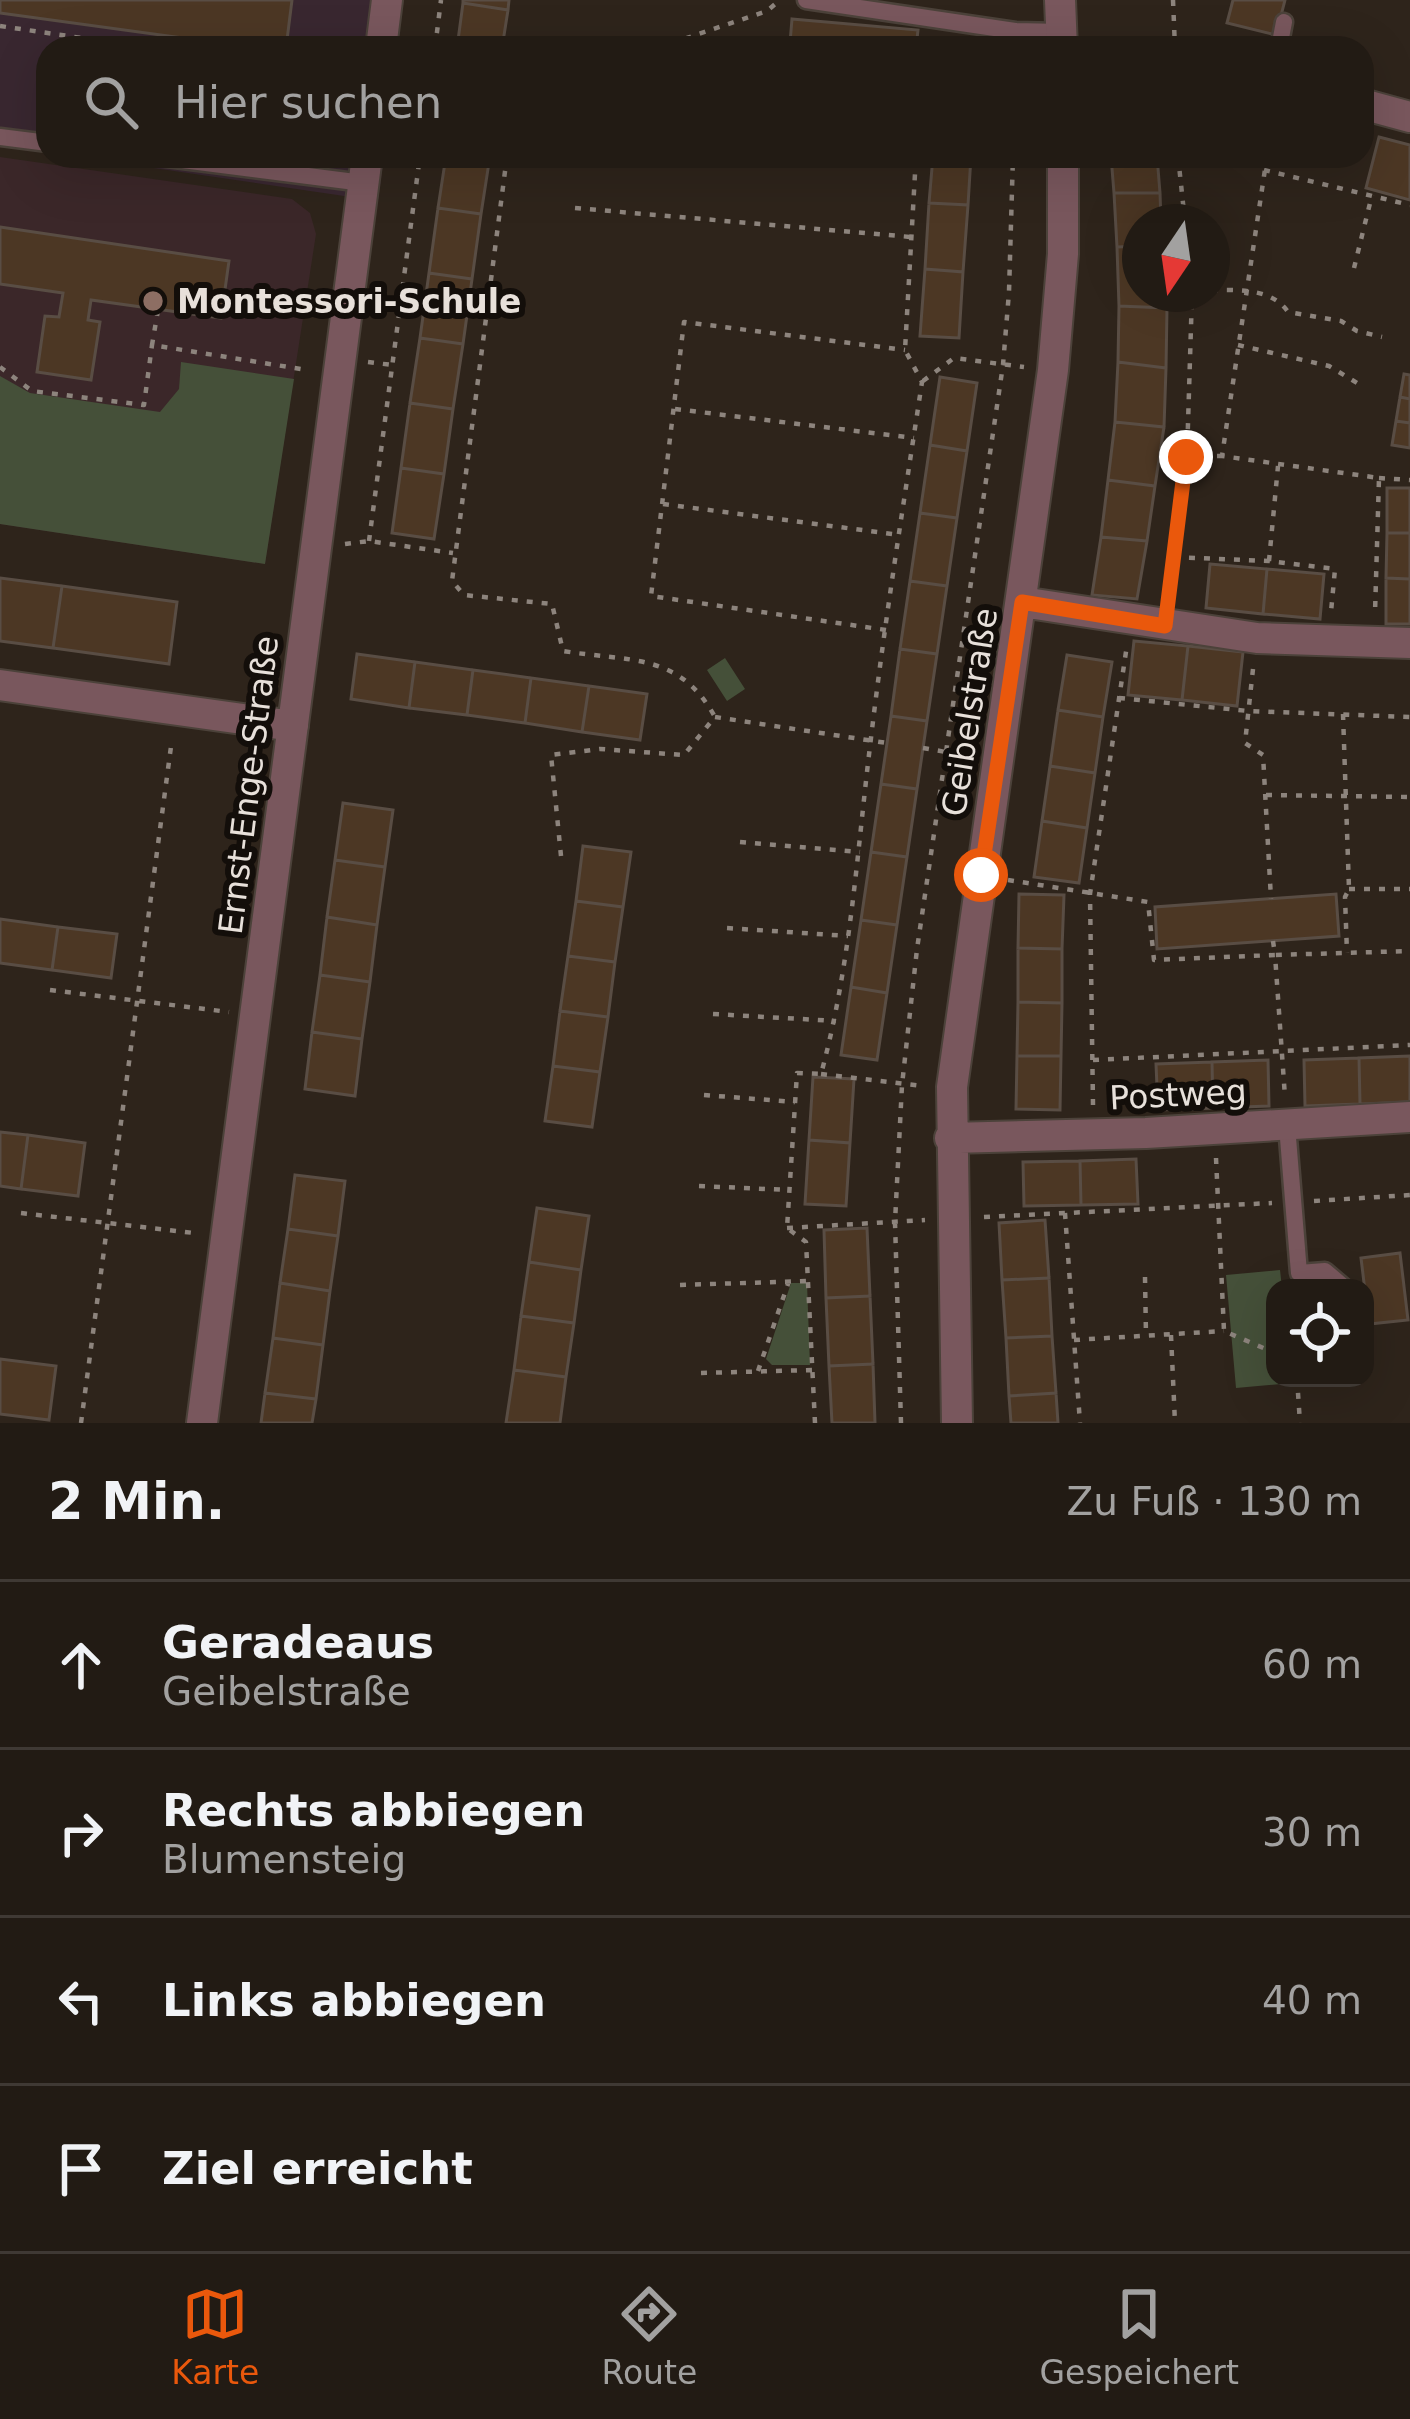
<!DOCTYPE html>
<html lang="de">
<head>
<meta charset="utf-8">
<style>
	:root { --surface:#221b14; --page:#2e2822; --text:#f1f3f6; --muted:#a2a1a0; --line:#3f3934; --accent:#ea580c }
	body { margin:0; font-family:"DejaVu Sans",sans-serif; background:var(--page); color:var(--text) }
	.controls { position:absolute; right:36px; bottom:36px; display:grid; overflow:hidden; border-radius:24px; box-shadow:0 12px 48px #0002 }
	.controls button { width:108px; height:108px; display:grid; place-items:center; padding:0; border:0; border-bottom:3px solid var(--line); background:var(--surface); color:var(--text); font:60px sans-serif }
	.compass { position:absolute; left:1122px; top:204px; width:108px; height:108px; border-radius:50%; background:var(--surface); box-shadow:0 12px 48px #0002; rotate:193deg }
	.stop { position:absolute; width:36px; height:36px; margin:-27px; border:9px solid #ea580c; border-radius:50%; background:#fff }
	.stop.end { background:#ea580c; border-color:#fff; box-shadow:0 3px 12px #0008 }
	.list { margin:0; padding:0; list-style:none }
	h2 { display:flex; justify-content:space-between; align-items:center; height:156px; margin:0; padding:0 48px; font-size:51px }
	h2 small { font-size:39px; font-weight:400; color:var(--muted) }
	.list li { display:grid; grid-template-columns:78px 1fr auto; gap:36px; align-items:center; box-sizing:border-box; height:168px; padding:0 48px; border-top:3px solid var(--line) }
	.list b { display:block; font-size:45px; white-space:nowrap }
	.list p { margin:0; font-size:39px; white-space:nowrap; color:var(--muted) }
	.list em { font-size:39px; font-style:normal; color:var(--muted) }
	.icon { flex:none; width:66px; height:66px; fill:none; stroke:currentColor; stroke-width:2; stroke-linecap:round; stroke-linejoin:round }
	.map { position:relative; flex:none; width:1410px; height:1423px; overflow:hidden }
	.search { position:absolute; background:var(--surface); box-shadow:0 12px 48px #0002; left:36px; right:36px; top:36px; height:132px; display:flex; align-items:center; gap:30px; box-sizing:border-box; padding:0 42px; border-radius:36px; color:var(--muted); font-size:45px }
	.sheet { height:828px; background:var(--surface) }
	nav { display:flex; justify-content:space-around; align-items:center; box-sizing:border-box; height:168px; border-top:3px solid var(--line); background:var(--surface); font-size:33px; color:var(--muted) }
	nav a { display:grid; justify-items:center; gap:6px }
	nav .on { color:var(--accent) }
	.map>svg:first-child { display:block }
	.commercial { fill:#392730 }
	.education { fill:#3b2729 }
	.green { fill:#455039 }
	.building { fill:#4c3724; stroke:#594d44; stroke-width:3 }
	.lines { fill:none; stroke-linecap:round; stroke-linejoin:round }
	.service-casing { stroke:#4c423a; stroke-width:21 }
	.minor-casing { stroke:#4c423a; stroke-width:34 }
	.path { stroke:#8d847d; stroke-width:4.5; stroke-dasharray:6 9; stroke-linecap:butt }
	.service { stroke:#79575d; stroke-width:16 }
	.minor { stroke:#79575d; stroke-width:30 }
	.route { stroke:#ea580c; stroke-width:15 }
	.education-dot { fill:#8d6e63; stroke:#130e0a; stroke-width:4.5 }
	.labels { text-anchor:middle; stroke-width:12; stroke-linejoin:round; paint-order:stroke }
	.poi-label { font-size:33px; font-weight:bold; fill:#e7e0da; stroke:#130e0a; text-anchor:start }
	.street-label { font-size:33px; fill:#e7e0da; stroke:#130e0a }
</style>
</head>
<body>
<div class="map">
<svg width="1410" height="1423" viewBox="0 0 1410 1423">
	<rect width="100%" height="100%" fill="#2e241b"/>
	<path class="commercial" d="M0 0H403L397 48H48V153L0 146Z
		M72 156H384L378 201Z"/>
	<path class="education" d="M0 157 292 199 310 213 316 234 265 564 0 524Z"/>
	<path class="green" d="M181 362 294 379 265 564 0 524V376L30 393 160 412 179 389Z
		M725 658 745 689 727 701 707 670Z
		M1280 1270 1282 1288H1275V1378H1314L1315 1381 1236 1388 1226 1275Z
		M791 1283H807L810 1365H772L766 1359Z"/>
	<path class="building" d="M0 0H292L286 48H256L0 13Z
		M463 0H509L508 10 463 3Z
		M1233 0H1285L1276 35 1227 23Z
		M463 3 508 10 502 48H457Z
		M792 19 918 30 916 48 790 43Z
		M1379 137 1410 145V200L1366 188Z
		M446 156H490L481 214 438 208Z
		M933 156H971L968 205 929 203Z
		M1111 156H1157L1160 193H1114Z
		M1114 193H1160L1161 222H1140V246L1117 247Z
		M929 203 968 205 963 272 925 269Z
		M438 208 481 214 472 279 429 273Z
		M0 227 229 261 221 318 91 300 88 320 100 322 91 380 37 372 45 316 59 317 63 293 0 284Z
		M1140 246V294H1165L1167 308 1119 306 1117 247Z
		M925 269 963 272 959 338 920 336Z
		M429 273 472 279 463 344 420 338Z
		M1119 306 1167 308 1166 368 1118 362Z
		M420 338 463 344 453 409 410 403Z
		M1118 362 1166 368 1164 427 1115 422Z
		M1404 374 1410 375V399L1400 397Z
		M940 377 977 383 967 451 930 445Z
		M1400 397 1410 399V423L1396 421Z
		M410 403 453 409 444 474 401 468Z
		M1396 421 1410 423V448L1392 445Z
		M1115 422 1164 427 1155 486 1108 480Z
		M930 445 967 451 957 518 920 513Z
		M401 468 444 474 434 539 392 533Z
		M1108 480 1155 486 1147 541 1101 537Z
		M1387 488H1410V533H1387Z
		M920 513 957 518 947 586 910 581Z
		M1387 533H1410V579L1386 578Z
		M1101 537 1147 541 1137 599 1092 595Z
		M1210 564 1267 569 1263 614 1206 608Z
		M1267 569 1324 574 1320 619 1263 614Z
		M0 578 62 586 53 648 0 641Z
		M1386 578 1410 579V624H1386Z
		M910 581 947 586 937 654 900 649Z
		M62 586 177 602 169 664 53 648Z
		M1134 641 1188 646 1182 700 1128 695Z
		M1188 646 1243 652 1237 706 1182 700Z
		M900 649 937 654 927 721 891 716Z
		M357 654 415 662 409 708 351 699Z
		M1067 655 1112 662 1103 717 1058 710Z
		M415 662 473 670 467 715 409 708Z
		M473 670 531 678 525 723 467 715Z
		M531 678 589 686 582 732 525 723Z
		M589 686 647 694 640 740 582 732Z
		M1058 710 1103 717 1095 773 1050 766Z
		M891 716 927 721 917 789 881 784Z
		M1050 766 1095 773 1087 828 1042 821Z
		M881 784 917 789 907 857 871 852Z
		M343 803 393 810 385 867 335 860Z
		M1042 821 1087 828 1079 883 1034 877Z
		M583 846 631 852 623 907 576 901Z
		M871 852 907 857 897 925 861 920Z
		M335 860 385 867 377 925 327 917Z
		M1019 894 1064 895 1062 949 1018 948Z
		M1336 894 1339 936 1157 949 1155 907Z
		M576 901 623 907 615 962 568 956Z
		M327 917 377 925 370 982 320 975Z
		M0 919 58 927 52 970 0 963Z
		M861 920 897 925 887 993 851 987Z
		M58 927 117 934 111 978 52 970Z
		M1018 948 1062 949V1003L1018 1002Z
		M568 956 615 962 608 1017 560 1011Z
		M320 975 370 982 362 1039 312 1032Z
		M851 987 887 993 877 1060 841 1055Z
		M1018 1002 1062 1003 1061 1056H1017Z
		M560 1011 608 1017 600 1072 553 1066Z
		M312 1032 362 1039 355 1096 305 1089Z
		M1017 1056H1061L1060 1110 1016 1109Z
		M1410 1056V1102L1360 1104 1359 1058Z
		M1359 1058 1360 1104 1305 1106 1304 1060Z
		M1268 1060 1269 1106 1213 1108 1212 1062Z
		M1212 1062 1213 1108 1158 1110 1156 1064Z
		M553 1066 600 1072 592 1127 545 1121Z
		M813 1077 854 1079 850 1143 809 1140Z
		M0 1132 28 1135 21 1189 0 1186Z
		M28 1135 85 1143 78 1196 21 1189Z
		M809 1140 850 1143 846 1206 805 1204Z
		M1136 1159 1138 1204 1081 1205 1080 1161Z
		M1080 1161 1081 1205 1024 1206 1023 1162Z
		M295 1175 345 1181 338 1236 288 1229Z
		M537 1208 589 1216 581 1270 529 1262Z
		M1045 1220 1049 1278 1002 1280 999 1223Z
		M867 1228 870 1296 826 1298 824 1230Z
		M288 1229 338 1236 330 1291 280 1283Z
		M1400 1253 1408 1320 1369 1324 1361 1258Z
		M529 1262 581 1270 574 1323 521 1316Z
		M1049 1278 1052 1336 1006 1338 1002 1280Z
		M280 1283 330 1291 323 1345 273 1338Z
		M870 1296 873 1364 829 1366 826 1298Z
		M521 1316 574 1323 566 1377 514 1370Z
		M1052 1336 1056 1393 1009 1396 1006 1338Z
		M273 1338 323 1345 316 1399 265 1393Z
		M0 1359 56 1366 49 1420 0 1414Z
		M873 1364 875 1423H832L829 1366Z
		M514 1370 566 1377 560 1423H506Z
		M265 1393 316 1399 312 1423H261Z
		M1056 1393 1058 1423H1011L1009 1396Z"/>
	<g class="lines">
		<g class="service-casing">
			<path id="service" d="M806 0 1015 31 1061 32
				M1279 48 1284 22
				M0 137 48 143
				M151 156 363 183
				M1288 1138 1299 1273 1325 1271 1345 1288"/>
		</g>
		<g class="minor-casing">
			<path id="minor" d="M1060 0 1062 48
				M381 48 387 0
				M1362 104 1410 117
				M1022 602 1257 638 1410 643
				M0 685 293 726
				M950 1138 1146 1133 1410 1117
				M202 1423 367 156
				M957 1423 952 1087 1053 370 1063 254V156"/>
		</g>
		<path class="path" d="M1173 0 1175 48
			M0 26 150 48
			M221 48 222 43
			M435 48 441 0
			M657 48 767 11 780 0
			M507 156 452 581 464 595 552 604 563 651C630 662 679 652 715 717
			M1178 156 1185 222
			M1267 156 1222 456 1379 478 1375 613
			M1264 170 1410 205
			M575 208 911 237
			M1354 268 1372 195
			M1212 290C1238 290 1272 288 1288 312L1341 321 1357 331 1382 337
			M158 310 152 345 307 370
			M1238 345 1329 366 1362 386
			M368 362 392 365
			M0 367 32 391 144 405 152 345
			M923 381 954 358 1024 367
			M675 409 914 438
			M1187 456H1222
			M1379 478 1410 480
			M663 504 900 535
			M369 541 420 156
			M345 544 369 541 453 553
			M1174 557 1269 561 1335 569 1331 612
			M1269 561 1278 466
			M1169 593 1187 456 1192 294
			M886 630 651 596 684 322 905 350
			M1253 669 1245 743 1263 755 1271 899
			M1119 698 1248 711 1410 717
			M1343 714 1349 889 1345 897 1347 953
			M715 717 887 743
			M923 748 969 756
			M1266 795 1410 797
			M740 842 860 852
			M561 856 551 755 600 749 684 755 714 718
			M1008 880 1148 902 1154 960 1275 955 1285 1097
			M1349 889H1410
			M727 928 848 936
			M1273 941 1275 955 1410 951
			M50 990 229 1012
			M713 1014 836 1021
			M1093 1060 1410 1045
			M821 1074 923 1086
			M704 1095 795 1102
			M1093 1105 1090 894 1127 645
			M1216 1158 1224 1331 1275 1353
			M699 1186 789 1190
			M1314 1201 1410 1195
			M21 1213 194 1233
			M1065 1213 1080 1423
			M984 1217 1272 1203
			M787 1228 925 1220
			M1145 1277 1146 1336
			M680 1285 808 1281
			M1171 1335 1175 1423
			M1074 1340 1224 1331
			M758 1371 789 1281
			M701 1373 813 1370
			M1297 1378 1300 1423
			M81 1423 172 739
			M815 1423 806 1242 787 1228 797 1073 821 1074C851 964 857 851 871 738 885 619 904 501 922 382L905 350 916 156
			M901 1423 895 1222 902 1085 917 949 1003 365 1009 292 1013 156"/>
		<use href="#service" class="service"/>
		<use href="#minor" class="minor"/>
	</g>
	<g class="lines">
		<path class="route" d="M981 875 1022 602 1165 626 1186 457"/>
	</g>
	<circle class="education-dot" cx="153" cy="301" r="12"/>
	<g class="labels">
		<g class="poi-label">
			<text x="177" y="313">Montessori-Schule</text>
		</g>
		<g class="street-label">
			<text transform="translate(969 712) rotate(-81)" y="12">Geibelstraße</text>
			<text transform="translate(248 785) rotate(-83)" y="12">Ernst-Enge-Straße</text>
			<text transform="translate(1178 1094) rotate(-3)" y="12">Postweg</text>
		</g>
	</g>
</svg>
<div class="controls">
<button><svg class="icon" aria-label="locate" viewBox="0 0 24 24"><circle cx="12" cy="12" r="6"/><path d="M12 2v4M12 18v4M2 12h4M18 12h4"/></svg></button>
</div>
<svg class="compass" viewBox="-18 -18 36 36"><path d="M0-13l5 13h-10z" fill="#e53935"/><path d="M0 13l5-13h-10z" fill="#a2a1a0"/></svg>
<div class="stop" style="left:981px;top:875px"></div>
<div class="stop end" style="left:1186px;top:457px"></div>
<div class="search"><svg class="icon" aria-label="search" viewBox="0 0 24 24"><circle cx="10" cy="10" r="6"/><path d="M15 15l6 6"/></svg>Hier suchen</div>
</div>
<section class="sheet">
<h2>2 Min.<small>Zu Fuß · 130 m</small></h2>
<ul class="list">
<li><svg class="icon" aria-label="ahead" viewBox="0 0 24 24"><path d="M12 20V5M6 11l6-6 6 6"/></svg><div><b>Geradeaus</b><p>Geibelstraße</p></div><em>60 m</em></li>
<li><svg class="icon" aria-label="right" viewBox="0 0 24 24"><path d="M7 20v-9h11M14 6l5 5-5 5"/></svg><div><b>Rechts abbiegen</b><p>Blumensteig</p></div><em>30 m</em></li>
<li><svg class="icon" aria-label="left" viewBox="0 0 24 24"><path d="M17 20v-9H6M10 6l-5 5 5 5"/></svg><div><b>Links abbiegen</b></div><em>40 m</em></li>
<li><svg class="icon" aria-label="arrive" viewBox="0 0 24 24"><path d="M6 21V4h12l-3 4 3 4H6"/></svg><div><b>Ziel erreicht</b></div></li>
</ul>
</section>
<nav>
<a class="on"><svg class="icon" aria-label="map" viewBox="0 0 24 24"><path d="M3 6l6-2 6 2 6-2v14l-6 2-6-2-6 2zM9 4v14M15 6v14"/></svg>Karte</a>
<a><svg class="icon" aria-label="directions" viewBox="0 0 24 24"><path d="M12 3l9 9-9 9-9-9zM9 14v-3h6M13 9l2 2-2 2"/></svg>Route</a>
<a><svg class="icon" aria-label="saved" viewBox="0 0 24 24"><path d="M7 4h10v16l-5-4-5 4z"/></svg>Gespeichert</a>
</nav>
</body>
</html>
